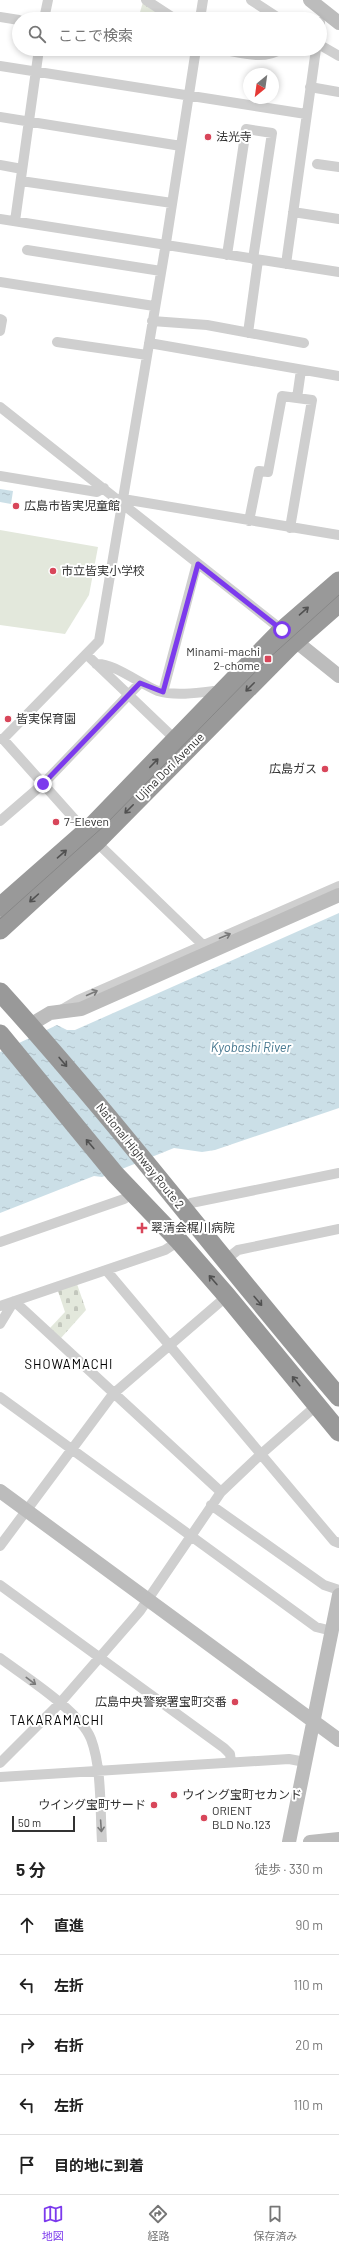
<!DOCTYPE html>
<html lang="ja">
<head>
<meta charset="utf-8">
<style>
	:root { --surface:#fff; --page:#f2f2f2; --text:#222; --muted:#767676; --line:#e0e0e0; --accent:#7c3aed }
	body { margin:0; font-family:Barlow,"Noto Sans JP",sans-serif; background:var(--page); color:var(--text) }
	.compass { position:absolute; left:243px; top:68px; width:36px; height:36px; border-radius:50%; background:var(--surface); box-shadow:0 2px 6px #0003; rotate:209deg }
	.scale { position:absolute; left:12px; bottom:10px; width:63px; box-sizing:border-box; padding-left:4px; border:2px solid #323232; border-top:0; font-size:11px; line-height:14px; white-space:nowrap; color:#323232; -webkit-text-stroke:3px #fff; paint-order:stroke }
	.stop { position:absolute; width:12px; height:12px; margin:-9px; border:3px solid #7c3aed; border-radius:50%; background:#fff }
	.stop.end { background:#7c3aed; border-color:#fff; box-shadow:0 1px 4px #0008 }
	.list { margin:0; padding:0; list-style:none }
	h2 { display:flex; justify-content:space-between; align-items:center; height:52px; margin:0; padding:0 16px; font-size:17px }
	h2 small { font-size:13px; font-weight:400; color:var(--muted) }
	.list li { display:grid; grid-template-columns:26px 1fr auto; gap:12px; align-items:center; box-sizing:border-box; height:60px; padding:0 16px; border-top:1px solid var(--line) }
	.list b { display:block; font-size:15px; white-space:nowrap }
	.list em { font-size:13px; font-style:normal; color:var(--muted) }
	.icon { flex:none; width:22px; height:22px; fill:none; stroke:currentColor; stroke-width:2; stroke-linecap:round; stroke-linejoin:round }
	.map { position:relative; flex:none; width:339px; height:1842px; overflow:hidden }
	.search { position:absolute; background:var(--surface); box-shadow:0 2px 6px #0003; left:12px; right:12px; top:12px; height:44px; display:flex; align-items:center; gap:10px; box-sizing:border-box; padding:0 14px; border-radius:22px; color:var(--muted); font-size:15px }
	.sheet { height:352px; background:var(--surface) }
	nav { display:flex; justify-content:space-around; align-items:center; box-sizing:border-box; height:56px; border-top:1px solid var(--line); background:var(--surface); font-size:11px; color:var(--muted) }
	nav a { display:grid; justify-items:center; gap:2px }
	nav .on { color:var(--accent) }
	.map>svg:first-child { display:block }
	.grass { fill:url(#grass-tufts) }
	.cemetery { fill:url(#cemetery-stones) }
	.pitch { fill:#e3e8dc }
	.water { fill:url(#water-ripples) }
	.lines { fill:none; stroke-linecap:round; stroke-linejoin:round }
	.street { stroke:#cfcfcf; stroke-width:10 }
	.secondary { stroke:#bcbcbc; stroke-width:14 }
	.highway { stroke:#999; stroke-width:19 }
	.tram { stroke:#878787; stroke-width:1 }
	.oneway { stroke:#515151 }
	.oneway2 { stroke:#797979 }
	.route { stroke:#7c3aed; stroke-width:5 }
	.poi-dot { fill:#d8465a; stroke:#fff; stroke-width:1.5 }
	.labels { text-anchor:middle; stroke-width:4; stroke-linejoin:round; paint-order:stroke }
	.poi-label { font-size:12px; fill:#323232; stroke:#fff; text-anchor:start }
	.street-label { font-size:12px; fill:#323232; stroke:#fff }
	.water-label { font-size:13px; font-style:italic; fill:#46778f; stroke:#fff }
	.neighbourhood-label { font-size:13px; letter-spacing:1px; fill:#000; stroke:#fff }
</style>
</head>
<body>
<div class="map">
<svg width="339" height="1842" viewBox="0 0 339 1842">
	<defs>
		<pattern id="grass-tufts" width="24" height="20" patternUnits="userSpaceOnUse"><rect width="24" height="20" fill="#e3e8dc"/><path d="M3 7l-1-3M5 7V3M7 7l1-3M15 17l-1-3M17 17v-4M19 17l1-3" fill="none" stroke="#c3c7bd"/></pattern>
		<pattern id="cemetery-stones" width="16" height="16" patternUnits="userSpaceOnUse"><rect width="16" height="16" fill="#e3e8dc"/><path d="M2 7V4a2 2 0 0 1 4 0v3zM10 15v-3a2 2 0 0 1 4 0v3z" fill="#c3c7bd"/></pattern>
		<pattern id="water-ripples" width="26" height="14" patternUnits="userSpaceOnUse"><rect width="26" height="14" fill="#cbdfe7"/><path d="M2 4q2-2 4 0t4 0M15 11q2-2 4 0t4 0" fill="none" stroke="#afc0c7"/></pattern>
	</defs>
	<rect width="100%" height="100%" fill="#fff"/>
	<path class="grass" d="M143 2 172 19H138Z"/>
	<path class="cemetery" d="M77 1284 86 1310 61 1338 50 1328 65 1312 58 1291Z"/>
	<path class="pitch" d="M0 530 98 547 89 595 65 634 0 625Z"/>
	<path class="water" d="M0 489 13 491 11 504 0 502Z
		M339 913V1108L215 1150 202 1152 174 1148 102 1177 94 1176 0 1213V1052L57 1025 67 1030H75Z"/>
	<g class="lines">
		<path class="street" d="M146 0 175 19
			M251 0 280 19
			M0 17 19 20
			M44 19 48 0
			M200 19 203 0
			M320 23V22
			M320 45 339 56
			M219 49C239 52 263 61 281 49
			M0 66 306 114
			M310 87 339 92
			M0 117 181 146
			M317 164 339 167
			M0 165 22 169
			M21 181 172 203
			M293 212 339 219
			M0 219 339 272
			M15 221 39 49
			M27 250 161 271
			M227 255 246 129 272 133 253 259
			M286 264 316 49
			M0 282 154 306
			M0 319 2 320 0 331
			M152 321 207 325 304 343
			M248 333 258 260
			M57 342 147 355
			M149 343 339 376
			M297 398 301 370
			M0 407 282 630
			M0 476 97 492 104 488
			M123 502 129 500 339 535
			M249 521 259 471 268 472 282 396 312 400 290 528
			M87 655 178 742
			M96 664C112 662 140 684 158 691 174 696 197 693 213 691L219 695
			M163 692 196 567 198 564
			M0 739H3L99 641 166 243 196 49
			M3 739 86 832 203 945
			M0 821 43 784 140 683
			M61 1010 78 1000 339 886
			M182 1208 191 1203 339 1173
			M0 1242 124 1199 132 1194
			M224 1261 238 1250 339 1229
			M106 1270 334 1541 339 1543
			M0 1306 165 1250 179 1241
			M0 1324 14 1301 221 1492
			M0 1397 316 1627 332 1631
			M211 1505 324 1585 339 1590
			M0 1546 113 1394 227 1296
			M0 1585 224 1748 230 1754 231 1762
			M0 1658C24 1676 80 1711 91 1739 102 1768 100 1811 102 1842
			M0 1763 60 1703 140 1611 221 1492 260 1455 316 1406
			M0 1777 289 1759 305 1762"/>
		<path class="secondary" d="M310 0 339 23
			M288 635 339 676
			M30 1025 50 1013 81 1009 339 895
			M0 1491 339 1740
			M289 1842 339 1595
			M310 1842 339 1839"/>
		<path class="highway" d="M0 907 91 827 278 634 339 581
			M0 930 96 842 290 646 339 603
			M0 992C118 1122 224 1263 339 1397
			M0 1034 115 1174 179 1241 227 1296 339 1432"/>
		<path class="tram" d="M0 919 104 826 268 659 339 595"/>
	</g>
	<defs><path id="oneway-shaft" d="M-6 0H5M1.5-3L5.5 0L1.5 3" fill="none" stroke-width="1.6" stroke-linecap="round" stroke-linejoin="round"/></defs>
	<g class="oneway">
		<use href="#oneway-shaft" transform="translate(304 611) rotate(-41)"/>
		<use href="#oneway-shaft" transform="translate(250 687) rotate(135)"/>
		<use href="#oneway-shaft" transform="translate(154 763) rotate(-46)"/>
		<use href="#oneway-shaft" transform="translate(129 809) rotate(135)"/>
		<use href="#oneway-shaft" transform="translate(62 854) rotate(-41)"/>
		<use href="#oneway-shaft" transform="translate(34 898) rotate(138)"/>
		<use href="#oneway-shaft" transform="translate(63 1062) rotate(50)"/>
		<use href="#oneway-shaft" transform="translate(90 1144) rotate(-130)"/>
		<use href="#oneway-shaft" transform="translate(213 1280) rotate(-131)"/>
		<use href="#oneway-shaft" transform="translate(258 1301) rotate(50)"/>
		<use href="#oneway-shaft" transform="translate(296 1381) rotate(-129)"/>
	</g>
	<g class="oneway2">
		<use href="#oneway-shaft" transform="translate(225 936) rotate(-23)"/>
		<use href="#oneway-shaft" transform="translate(92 993) rotate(-24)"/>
		<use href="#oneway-shaft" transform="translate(31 1681) rotate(37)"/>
		<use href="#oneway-shaft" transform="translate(101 1826) rotate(86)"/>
	</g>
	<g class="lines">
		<path class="route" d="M43 784 140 683 163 692 198 564 282 630"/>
	</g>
	<g class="poi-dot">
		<circle cx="208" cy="137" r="4"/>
		<circle cx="16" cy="506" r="4"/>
		<circle cx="53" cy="571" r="4"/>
		<rect x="264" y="655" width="8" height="8" rx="2"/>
		<circle cx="8" cy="719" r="4"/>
		<circle cx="325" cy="769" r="4"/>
		<circle cx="56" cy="822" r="4"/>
		<path d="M140 1222h4v4h4v4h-4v4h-4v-4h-4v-4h4z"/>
		<circle cx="235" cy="1702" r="4"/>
		<circle cx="174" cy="1795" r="4"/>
		<circle cx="154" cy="1805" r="4"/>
		<circle cx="204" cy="1818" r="4"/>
	</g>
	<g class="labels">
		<g class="poi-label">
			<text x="216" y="141">法光寺</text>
			<text x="24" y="510">広島市皆実児童館</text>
			<text x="61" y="575">市立皆実小学校</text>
			<text x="260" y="656" text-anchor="end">Minami-machi<tspan x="260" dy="14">2-chome</tspan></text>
			<text x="16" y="723">皆実保育園</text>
			<text x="317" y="773" text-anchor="end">広島ガス</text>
			<text x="64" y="826">7-Eleven</text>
			<text x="151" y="1232">翠清会梶川病院</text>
			<text x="227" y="1706" text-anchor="end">広島中央警察署宝町交番</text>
			<text x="182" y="1799">ウイング宝町セカンド</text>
			<text x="146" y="1809" text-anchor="end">ウイング宝町サード</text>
			<text x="212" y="1815">ORIENT<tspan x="212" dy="14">BLD No.123</tspan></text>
		</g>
		<g class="street-label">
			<text transform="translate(170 767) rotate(-45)" y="4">Ujina Dori Avenue</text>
			<text transform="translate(140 1156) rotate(51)" y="4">National Highway Route 2</text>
		</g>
		<g class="water-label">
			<text x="251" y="1052">Kyobashi River</text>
		</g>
		<g class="neighbourhood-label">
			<text x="69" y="1369">SHOWAMACHI</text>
			<text x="57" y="1725">TAKARAMACHI</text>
		</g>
	</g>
</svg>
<svg class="compass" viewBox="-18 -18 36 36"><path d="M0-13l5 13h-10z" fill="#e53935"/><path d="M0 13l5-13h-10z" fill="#767676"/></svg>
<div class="scale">50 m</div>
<div class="stop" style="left:282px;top:630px"></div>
<div class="stop end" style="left:43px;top:784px"></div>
<div class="search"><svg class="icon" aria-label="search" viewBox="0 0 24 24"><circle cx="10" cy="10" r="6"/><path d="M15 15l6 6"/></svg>ここで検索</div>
</div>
<section class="sheet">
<h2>5 分<small>徒歩 · 330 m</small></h2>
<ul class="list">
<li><svg class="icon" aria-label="ahead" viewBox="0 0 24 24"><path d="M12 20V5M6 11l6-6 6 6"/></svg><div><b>直進</b></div><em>90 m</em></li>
<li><svg class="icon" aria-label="left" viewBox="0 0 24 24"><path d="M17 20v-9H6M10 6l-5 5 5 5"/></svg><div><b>左折</b></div><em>110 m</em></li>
<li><svg class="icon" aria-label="right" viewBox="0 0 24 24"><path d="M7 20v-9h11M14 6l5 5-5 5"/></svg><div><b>右折</b></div><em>20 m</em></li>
<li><svg class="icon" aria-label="left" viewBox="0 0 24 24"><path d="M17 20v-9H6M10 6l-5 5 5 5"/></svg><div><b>左折</b></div><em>110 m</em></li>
<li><svg class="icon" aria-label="arrive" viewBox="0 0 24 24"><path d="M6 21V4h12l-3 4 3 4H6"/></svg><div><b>目的地に到着</b></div></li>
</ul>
</section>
<nav>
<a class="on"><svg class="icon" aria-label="map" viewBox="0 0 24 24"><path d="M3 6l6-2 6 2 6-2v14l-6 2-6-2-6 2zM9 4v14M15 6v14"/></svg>地図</a>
<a><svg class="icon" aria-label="directions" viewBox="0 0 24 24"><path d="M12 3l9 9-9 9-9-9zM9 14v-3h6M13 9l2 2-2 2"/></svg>経路</a>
<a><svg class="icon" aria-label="saved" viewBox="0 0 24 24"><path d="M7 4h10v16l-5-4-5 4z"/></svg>保存済み</a>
</nav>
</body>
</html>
